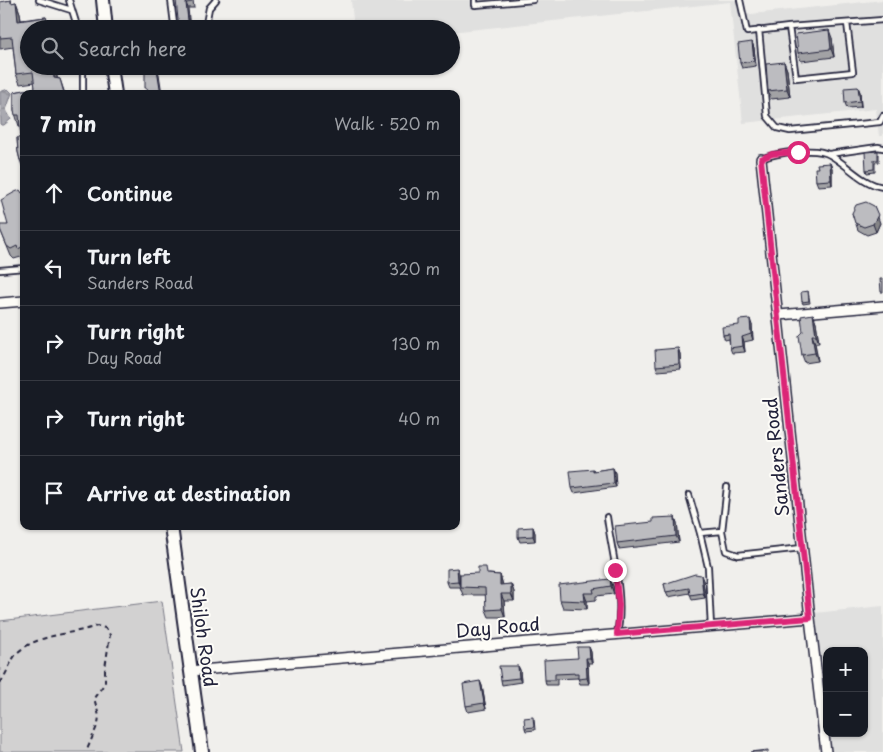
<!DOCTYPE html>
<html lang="en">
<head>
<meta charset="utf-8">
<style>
	:root { --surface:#171b24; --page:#20242c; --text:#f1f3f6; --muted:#9ea1a6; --line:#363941 }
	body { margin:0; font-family:"Playpen Sans",sans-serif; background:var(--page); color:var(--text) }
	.controls { position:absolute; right:15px; bottom:15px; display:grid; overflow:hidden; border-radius:10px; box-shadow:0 1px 4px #0004 }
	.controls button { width:45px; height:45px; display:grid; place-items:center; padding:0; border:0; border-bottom:1px solid var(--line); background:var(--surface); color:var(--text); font:25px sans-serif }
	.stop { position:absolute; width:15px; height:15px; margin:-11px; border:4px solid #db2777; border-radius:50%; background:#fff }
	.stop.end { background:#db2777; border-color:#fff; box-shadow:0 1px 5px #0008 }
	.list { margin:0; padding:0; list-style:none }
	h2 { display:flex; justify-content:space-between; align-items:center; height:65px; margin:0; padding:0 20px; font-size:21px }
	h2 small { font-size:16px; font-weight:400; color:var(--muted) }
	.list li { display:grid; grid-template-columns:32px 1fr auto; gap:15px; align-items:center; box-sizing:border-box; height:75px; padding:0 20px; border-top:1px solid var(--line) }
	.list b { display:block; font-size:19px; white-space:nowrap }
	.list p { margin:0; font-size:16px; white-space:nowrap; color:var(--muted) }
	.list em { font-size:16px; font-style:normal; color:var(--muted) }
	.icon { flex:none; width:28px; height:28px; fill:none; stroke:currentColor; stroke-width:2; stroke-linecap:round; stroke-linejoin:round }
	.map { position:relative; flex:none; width:883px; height:752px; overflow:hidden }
	.search { position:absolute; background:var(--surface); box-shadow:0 1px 4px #0004; left:20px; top:20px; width:440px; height:55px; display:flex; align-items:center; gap:12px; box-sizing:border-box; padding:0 18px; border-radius:28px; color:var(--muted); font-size:19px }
	.panel { position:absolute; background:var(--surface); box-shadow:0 1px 4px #0004; left:20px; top:90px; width:440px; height:440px; border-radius:10px }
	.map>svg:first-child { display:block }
	.built { fill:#e0e0df }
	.green { fill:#d2d1d1; stroke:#7a7a86 }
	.water { fill:url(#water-ripples); stroke:#737381 }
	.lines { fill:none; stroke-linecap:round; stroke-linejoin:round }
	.lane-casing { stroke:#22223b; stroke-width:8 }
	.street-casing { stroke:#22223b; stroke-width:12 }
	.secondary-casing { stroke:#22223b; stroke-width:16 }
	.path { stroke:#22223b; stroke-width:2; stroke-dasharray:5 4; stroke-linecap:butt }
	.lane { stroke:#fdfcf7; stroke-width:4.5 }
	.street { stroke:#fdfcf7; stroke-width:9 }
	.secondary { stroke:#fdfcf7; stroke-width:12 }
	.wall { fill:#a2a2a5; stroke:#22223b }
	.shaded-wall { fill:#848486; stroke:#22223b }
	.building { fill:#bcbcc0; stroke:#22223b }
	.route { stroke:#db2777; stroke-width:6 }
	.labels { text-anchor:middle; stroke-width:4; stroke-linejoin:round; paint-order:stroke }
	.street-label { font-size:18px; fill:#22223b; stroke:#fdfcf7 }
</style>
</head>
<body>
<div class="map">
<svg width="883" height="752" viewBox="0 0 883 752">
	<defs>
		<pattern id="water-ripples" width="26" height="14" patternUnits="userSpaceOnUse" patternTransform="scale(1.25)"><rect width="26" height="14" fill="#a9a9b0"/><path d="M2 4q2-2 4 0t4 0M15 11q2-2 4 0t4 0" fill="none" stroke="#898990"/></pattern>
	</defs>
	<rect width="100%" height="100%" fill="#f0efec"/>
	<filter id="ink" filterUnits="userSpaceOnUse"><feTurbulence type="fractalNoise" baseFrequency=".02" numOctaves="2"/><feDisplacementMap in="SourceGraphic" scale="10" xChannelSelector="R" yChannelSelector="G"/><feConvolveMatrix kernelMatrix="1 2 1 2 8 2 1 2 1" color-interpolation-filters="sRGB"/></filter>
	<g filter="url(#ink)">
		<path class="built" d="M351 0H741L743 15 883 0V136H879L876 109 743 123 730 2 451 32V29H354Z
			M883 606V752H832L829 733H864V651H827V713L814 613Z"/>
		<path class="green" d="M162 601 184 752H0V621Z"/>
		<path class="water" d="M8 89 12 93 6 110 11 119 4 125H1L0 92Z"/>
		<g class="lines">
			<g class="lane-casing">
				<path id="lane" d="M39 0 71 10
					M69 0 78 29
					M171 0 174 24
					M475 0V5L533 0
					M740 0 747 32 789 27 796 78 853 72 847 23
					M789 27 883 20
					M92 29 104 25
					M205 29 209 8 216 0
					M759 30 767 116 777 128 790 131 880 122 883 116
					M83 69 105 66
					M83 94V66
					M829 154 878 147 883 148
					M761 159C776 153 816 146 830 155 848 165 862 184 883 187
					M0 270 24 268
					M727 487 722 531 726 551 738 555 802 548
					M689 495 700 533 722 531
					M607 517C612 555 625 597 617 635
					M700 533 708 567 711 627"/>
			</g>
			<g class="street-casing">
				<path id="street" d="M761 159 810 618 826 752
					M0 303 24 301
					M779 315 883 306
					M190 671 810 618"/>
			</g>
			<g class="secondary-casing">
				<path id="secondary" d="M103 0 106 29
					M111 66 115 94
					M171 526 202 752"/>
			</g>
			<path class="path" d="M0 683C7 674 11 659 17 653 39 633 71 635 97 626L105 628 110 635 105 668V683L94 698 99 716 98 724 86 752"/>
			<use href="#lane" class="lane"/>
			<use href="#street" class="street"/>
			<use href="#secondary" class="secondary"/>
		</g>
		<path class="wall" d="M11 0 12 3 16 2 20 13 21 20 46 17 51 29H29V66H56L57 78 60 79 65 94H24V171L20 160 18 152 17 138H21L20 125 19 126 14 110V92L35 88V82L20 84 16 74 13 47 0 49V2Z
			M176 0H193L194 8H188Z
			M832 38 834 57 801 61 798 53Z
			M752 42 754 48 756 66 742 68 740 63Z
			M784 62 787 70 790 97 771 99 768 91Z
			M858 87 860 92 861 107 847 108 845 103Z
			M879 154V162L875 163V172L867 173 866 170Z
			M830 163 832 168V185L818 186 816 181 818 168Z
			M24 192V258L22 259 21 257 14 259 11 256 0 229 8 225 22 193Z
			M852 213 880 223 876 232 867 235 858 230Z
			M808 291 810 303 803 304 802 302Z
			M813 314 816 322 819 343H815L818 361 805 363 802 355 803 332Z
			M752 325 753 340 744 342 745 352 732 353 730 348 729 339 725 340 723 335Z
			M678 348 680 354 681 369 658 371 656 366Z
			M613 468 615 473 616 487 574 493 572 488 593 469 594 471Z
			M675 517 677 523 679 542 619 549 617 543Z
			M533 527 535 533V541L520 542 518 537Z
			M459 573 460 587H449L447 582Z
			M489 574 500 575 503 585 511 584 514 592V601H504L505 617H489L486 610V595H463L460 587Z
			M610 579 613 586 614 594 596 596V600L587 601V609L563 608 560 600Z
			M703 580 705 598 692 600 690 593 668 597 664 584Z
			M589 647 591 652 592 663H588L589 684H580L578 678 557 679V685H546L545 680 578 658Z
			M518 666 520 670 521 682 502 685 501 680Z
			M480 681 482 686 486 709 468 712 466 706Z
			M534 719 535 730 526 731 525 728Z"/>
		<path class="shaded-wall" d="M16 2 20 13 22 31 18 21Z
			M186 3 188 8 190 29H189Z
			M829 30 832 38 834 57 831 49Z
			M752 42 754 48 756 66 754 61Z
			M784 62 787 70 790 97 787 89Z
			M53 66H56L58 88 54 78Z
			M157 69 159 74 162 94H161Z
			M858 87 860 92 861 107 860 101Z
			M830 163 832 168V185L831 180Z
			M874 206 880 223 876 232 873 224Z
			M813 314 816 322 819 343 816 335Z
			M750 319 752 325 753 340 751 334Z
			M812 335 815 343 818 361 815 353Z
			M742 337 744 342 745 352 743 346Z
			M678 348 680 354 681 369 679 364Z
			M613 468 615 473 616 487 614 483Z
			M675 517 677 523 679 542 676 536Z
			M533 527 535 533V541L533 536Z
			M457 568 459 573 460 587 458 581Z
			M500 575 502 582 503 592 500 585Z
			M701 575 703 580 705 598 703 593Z
			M610 579 613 586 614 594 611 586Z
			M511 584 514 592V601L511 594Z
			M584 593 587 601V609L585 601Z
			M501 594 504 601 505 617 502 609Z
			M589 647 591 652 592 663 590 658Z
			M586 658 588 663 589 684 587 678Z
			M518 666 520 670 521 682 519 678Z
			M480 681 482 686 486 709 484 703Z"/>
		<path class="building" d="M11 0V3L16 2 18 21 46 17 47 23H49L50 29H29V66H53L54 78 60 79 64 93 24 94V160H20L18 152 17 138H21L19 115H15L14 110V92L35 88 33 72 16 74 12 37 0 38V2Z
			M176 0H192V2L186 3 189 29H179Z
			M151 25 152 29H140V26Z
			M829 30 831 49 798 53 796 34Z
			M752 42 754 61 740 63 738 44Z
			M784 62 787 89 768 91 766 64Z
			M157 69 161 94H148L147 88H145V70Z
			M858 87 860 101 845 103 844 88Z
			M878 151V160H874V169L866 170 865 152Z
			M830 163 831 180 816 181 815 168H818L817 164Z
			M20 190 22 193 24 192V246L18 249 17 246 11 249 7 246 0 229V225H8L1 200 15 192Z
			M866 202 874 206 878 215 873 224 864 227 855 223 852 213 856 205Z
			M880 279H883V292H881Z
			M808 291 809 301 802 302 801 292Z
			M813 314 816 335H812L815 353 802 355 799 336 803 332 801 316Z
			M750 319 751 334 742 337 743 346 730 348 729 334 723 335 722 327 739 325V320Z
			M678 348 679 364 656 366 655 350Z
			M613 468 614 483 572 488 570 471 593 469V471Z
			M675 517 676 536 617 543 615 526 653 522V518Z
			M533 527V536L518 537V528Z
			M478 567H486L487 574 500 575V585L511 584V594H501L502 609 486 610 485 588 460 587V574L478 573Z
			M457 568 458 581 447 582V569Z
			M695 574 701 575 703 593 690 595 689 588 666 592 664 584Z
			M610 579 611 586 593 589 594 593H584L585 601 560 600 559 585Z
			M577 647H589L590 658H586L587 678 578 679V673L555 674V680H545L544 660 578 658Z
			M499 666H518L519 678 501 680Z
			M480 681 484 703 466 706 463 684Z
			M533 717 534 727 525 728 524 718Z
			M768 750V752H751Z"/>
	</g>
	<g class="lines" filter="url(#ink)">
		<path class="route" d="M615 570 619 605 617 634 810 618 761 159 772 154 798 152"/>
	</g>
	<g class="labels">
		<g class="street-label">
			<text transform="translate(777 457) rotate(-96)" y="6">Sanders Road</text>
			<text transform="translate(498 628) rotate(-5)" y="6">Day Road</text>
			<text transform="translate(203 637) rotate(82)" y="6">Shiloh Road</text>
		</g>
	</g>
</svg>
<div class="controls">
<button>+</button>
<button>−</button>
</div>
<div class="stop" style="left:798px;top:152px"></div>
<div class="stop end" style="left:615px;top:570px"></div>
<div class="search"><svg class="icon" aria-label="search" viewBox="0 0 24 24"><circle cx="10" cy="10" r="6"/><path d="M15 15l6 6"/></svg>Search here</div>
<section class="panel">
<h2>7 min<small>Walk · 520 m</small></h2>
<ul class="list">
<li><svg class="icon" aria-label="ahead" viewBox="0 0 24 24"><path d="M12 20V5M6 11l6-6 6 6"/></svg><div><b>Continue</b></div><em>30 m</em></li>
<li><svg class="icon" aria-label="left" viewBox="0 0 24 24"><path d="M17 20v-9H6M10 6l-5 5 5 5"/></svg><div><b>Turn left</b><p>Sanders Road</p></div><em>320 m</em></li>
<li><svg class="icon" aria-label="right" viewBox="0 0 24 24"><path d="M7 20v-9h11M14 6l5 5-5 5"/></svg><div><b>Turn right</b><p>Day Road</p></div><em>130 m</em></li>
<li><svg class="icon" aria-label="right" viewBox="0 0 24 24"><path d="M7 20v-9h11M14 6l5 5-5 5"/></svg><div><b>Turn right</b></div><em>40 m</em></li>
<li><svg class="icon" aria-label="arrive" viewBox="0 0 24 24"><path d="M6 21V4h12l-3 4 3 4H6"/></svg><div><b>Arrive at destination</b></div></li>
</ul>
</section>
</div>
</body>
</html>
